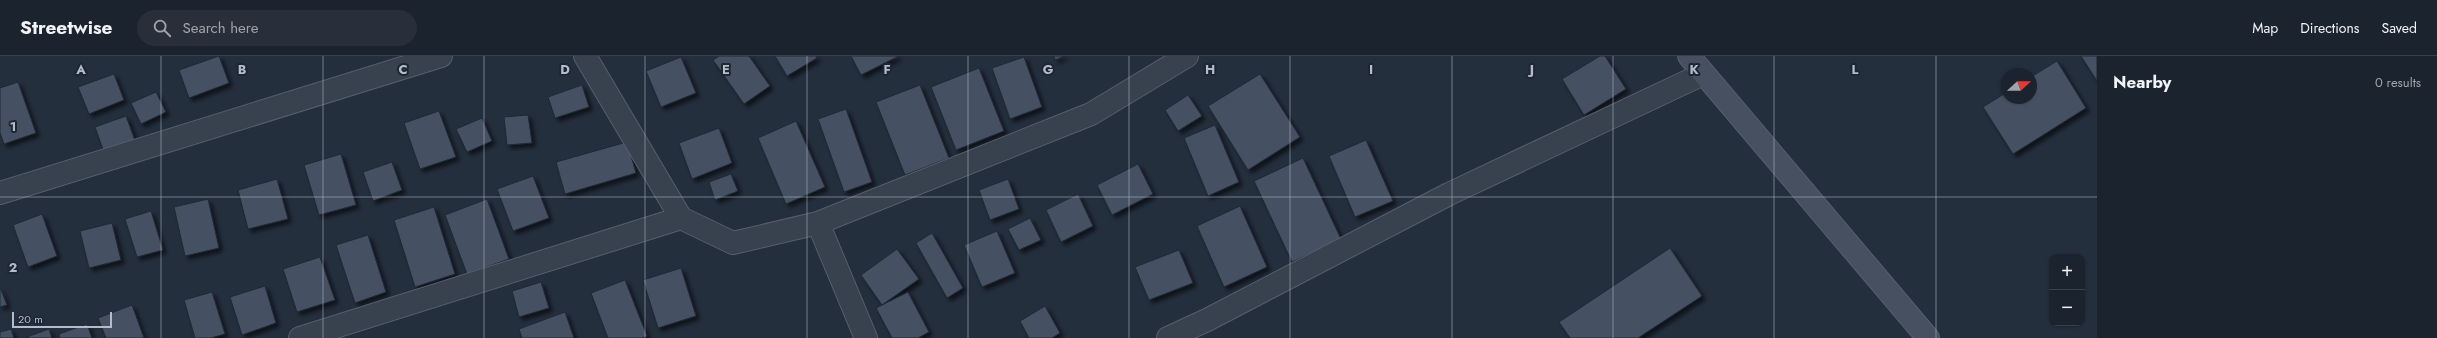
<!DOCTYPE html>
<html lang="en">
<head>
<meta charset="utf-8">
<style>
	:root { --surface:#1b232e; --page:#282f3a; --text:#f1f3f6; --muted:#a0a4aa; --line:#39404a }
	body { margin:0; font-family:Jost,sans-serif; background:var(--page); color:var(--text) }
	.controls { position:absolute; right:12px; bottom:12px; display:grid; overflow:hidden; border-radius:8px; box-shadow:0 1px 3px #0004 }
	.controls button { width:36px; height:36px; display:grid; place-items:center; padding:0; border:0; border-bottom:1px solid var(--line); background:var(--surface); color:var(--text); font:20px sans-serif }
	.compass { position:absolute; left:2001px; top:12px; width:36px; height:36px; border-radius:50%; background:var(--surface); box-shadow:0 1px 3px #0004; rotate:69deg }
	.scale { position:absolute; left:12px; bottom:10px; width:100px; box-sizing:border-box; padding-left:4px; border:2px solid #b4bcc9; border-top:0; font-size:11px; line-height:14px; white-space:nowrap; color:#b4bcc9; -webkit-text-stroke:3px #1d2633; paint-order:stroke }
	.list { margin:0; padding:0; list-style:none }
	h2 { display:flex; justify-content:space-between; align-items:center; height:52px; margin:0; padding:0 16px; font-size:17px }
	h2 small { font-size:13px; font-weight:400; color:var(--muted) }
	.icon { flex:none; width:22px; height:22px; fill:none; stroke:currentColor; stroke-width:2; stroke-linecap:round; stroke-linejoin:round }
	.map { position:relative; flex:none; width:2097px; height:282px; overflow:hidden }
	header { display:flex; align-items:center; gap:24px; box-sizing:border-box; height:56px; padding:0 20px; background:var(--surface); border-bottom:1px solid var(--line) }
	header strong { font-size:19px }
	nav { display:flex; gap:22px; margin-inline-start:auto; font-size:14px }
	.search { width:280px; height:36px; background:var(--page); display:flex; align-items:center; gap:10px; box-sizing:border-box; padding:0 14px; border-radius:22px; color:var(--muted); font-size:15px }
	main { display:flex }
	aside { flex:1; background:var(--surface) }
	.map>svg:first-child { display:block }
	.building { fill:#455162; stroke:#1f2835; filter:url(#shadow) }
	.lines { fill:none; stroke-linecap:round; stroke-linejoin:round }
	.street-casing { stroke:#565f6c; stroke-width:24 }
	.secondary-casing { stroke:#565f6c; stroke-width:24 }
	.street { stroke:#38414e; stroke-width:22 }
	.secondary { stroke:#465061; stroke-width:22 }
	.grid { fill:none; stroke:#b4bcc9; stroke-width:1; stroke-opacity:0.55 }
	.grid-label { font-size:13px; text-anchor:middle; font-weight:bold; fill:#b4bcc9; stroke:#1d2633; stroke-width:4; stroke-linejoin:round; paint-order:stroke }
</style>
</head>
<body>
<header>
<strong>Streetwise</strong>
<div class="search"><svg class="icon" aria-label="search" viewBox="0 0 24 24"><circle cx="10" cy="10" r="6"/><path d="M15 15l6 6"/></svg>Search here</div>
<nav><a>Map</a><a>Directions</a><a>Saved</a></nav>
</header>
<main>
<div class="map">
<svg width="2097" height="282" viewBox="0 0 2097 282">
	<defs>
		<filter id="shadow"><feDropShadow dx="3.5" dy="3.5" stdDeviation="2" flood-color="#0009"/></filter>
	</defs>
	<rect width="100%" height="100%" fill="#242f3e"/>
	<path class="building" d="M219 0 229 27 189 42 179 14Z
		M719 0H749L770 30 744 48 713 4Z
		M775 0H816L817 2 787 20Z
		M851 0H899L861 19Z
		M1054 0H1065L1055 4Z
		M1600 0H1605L1626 33 1584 59 1562 23Z
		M2081 0H2097V25Z
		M681 1 696 37 661 51 646 15Z
		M1024 1 1042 51 1010 63 992 12Z
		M2057 5 2086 52 2013 98 1983 51 2007 36V42H2031V21Z
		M979 12 1004 75 956 94 931 31Z
		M114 18 124 44 89 58 78 31Z
		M1260 18 1300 81 1248 114 1208 50Z
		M18 26 36 77 4 88 0 77V32Z
		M582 29 589 51 555 62 548 41Z
		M920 29 949 102 905 119 876 46Z
		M156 36 166 56 141 68 131 47Z
		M1188 39 1202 60 1178 75 1165 54Z
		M846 53 872 126 844 136 818 63Z
		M439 55 456 101 420 113 404 67Z
		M528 59 532 87 507 89 504 61Z
		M126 60 136 87 105 99 95 71Z
		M482 62 492 85 467 96 456 73Z
		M796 65 825 131 786 148 758 82Z
		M1215 69 1239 126 1208 140 1184 82Z
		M719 72 732 107 692 123 679 87Z
		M1366 84 1393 145 1355 161 1329 100Z
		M627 86 636 117 565 138 556 106Z
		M341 98 356 149 319 159 304 109Z
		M1303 102 1341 183 1292 206 1254 125Z
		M392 106 402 134 373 145 363 116Z
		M1138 108 1153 138 1112 159 1097 129Z
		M731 118 738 135 715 144 709 126Z
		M533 120 549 162 513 175 497 133Z
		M277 123 288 163 248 173 238 134Z
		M1008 123 1019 153 990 164 979 134Z
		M1078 138 1093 170 1061 186 1046 154Z
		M208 143 219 192 185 200 174 151Z
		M487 143 509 203 467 218 445 159Z
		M1240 150 1267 211 1224 231 1197 170Z
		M434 151 455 218 415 231 394 164Z
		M151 155 163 194 137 201 125 163Z
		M42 158 57 200 28 211 13 169Z
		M1030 162 1041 184 1019 194 1008 173Z
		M112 167 121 204 89 212 80 175Z
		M997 175 1015 217 982 231 964 189Z
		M932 177 963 232 947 242 916 187Z
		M368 179 386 236 355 247 336 189Z
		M1670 192 1702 240 1638 282H1570L1559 266Z
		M897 193 919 223 882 249 861 219Z
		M1179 194 1193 227 1149 244 1135 211Z
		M320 201 335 244 297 256 283 213Z
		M681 212 696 260 658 272 643 224Z
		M625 224 647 280 642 282H608L591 237Z
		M541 226 549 252 519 261 512 235Z
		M265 230 276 267 242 279 230 241Z
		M0 231 7 249 0 251Z
		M212 236 225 278 211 282H195L184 244Z
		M908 236 929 276 918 282H892L876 252Z
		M132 249 144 282H106L98 262Z
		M1045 250 1060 277 1052 282H1029L1020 265Z
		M565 256 574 282H522L519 273Z
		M87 268 92 282H60L59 278Z
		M11 273 14 282H0V276Z
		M49 273 52 282H28L27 281Z"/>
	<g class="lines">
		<g class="street-casing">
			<path id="street" d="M585 0 681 162 733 187 818 167 1091 58 1187 0
				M0 137 441 0
				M818 167 866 282
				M300 282 681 162
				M1168 282 1207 264 1449 138 1703 18"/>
		</g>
		<g class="secondary-casing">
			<path id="secondary" d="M1689 0 1928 282"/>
		</g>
		<use href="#street" class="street"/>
		<use href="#secondary" class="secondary"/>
	</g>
	<path class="grid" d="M161 0V282M323 0V282M484 0V282M645 0V282M807 0V282M968 0V282M1129 0V282M1290 0V282M1452 0V282M1613 0V282M1774 0V282M1936 0V282M0 141H2097"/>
	<g class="grid-label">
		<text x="81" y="18">A</text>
		<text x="242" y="18">B</text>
		<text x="403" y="18">C</text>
		<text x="565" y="18">D</text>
		<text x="726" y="18">E</text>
		<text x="887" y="18">F</text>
		<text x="1048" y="18">G</text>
		<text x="1210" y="18">H</text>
		<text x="1371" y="18">I</text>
		<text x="1532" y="18">J</text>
		<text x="1694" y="18">K</text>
		<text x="1855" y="18">L</text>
		<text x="13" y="75">1</text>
		<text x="13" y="216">2</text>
	</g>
</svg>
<div class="controls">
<button>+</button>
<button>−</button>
</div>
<svg class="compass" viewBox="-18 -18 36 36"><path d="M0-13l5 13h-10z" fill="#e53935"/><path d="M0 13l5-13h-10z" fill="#a0a4aa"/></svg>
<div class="scale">20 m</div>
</div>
<aside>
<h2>Nearby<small>0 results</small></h2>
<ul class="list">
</ul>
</aside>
</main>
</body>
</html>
